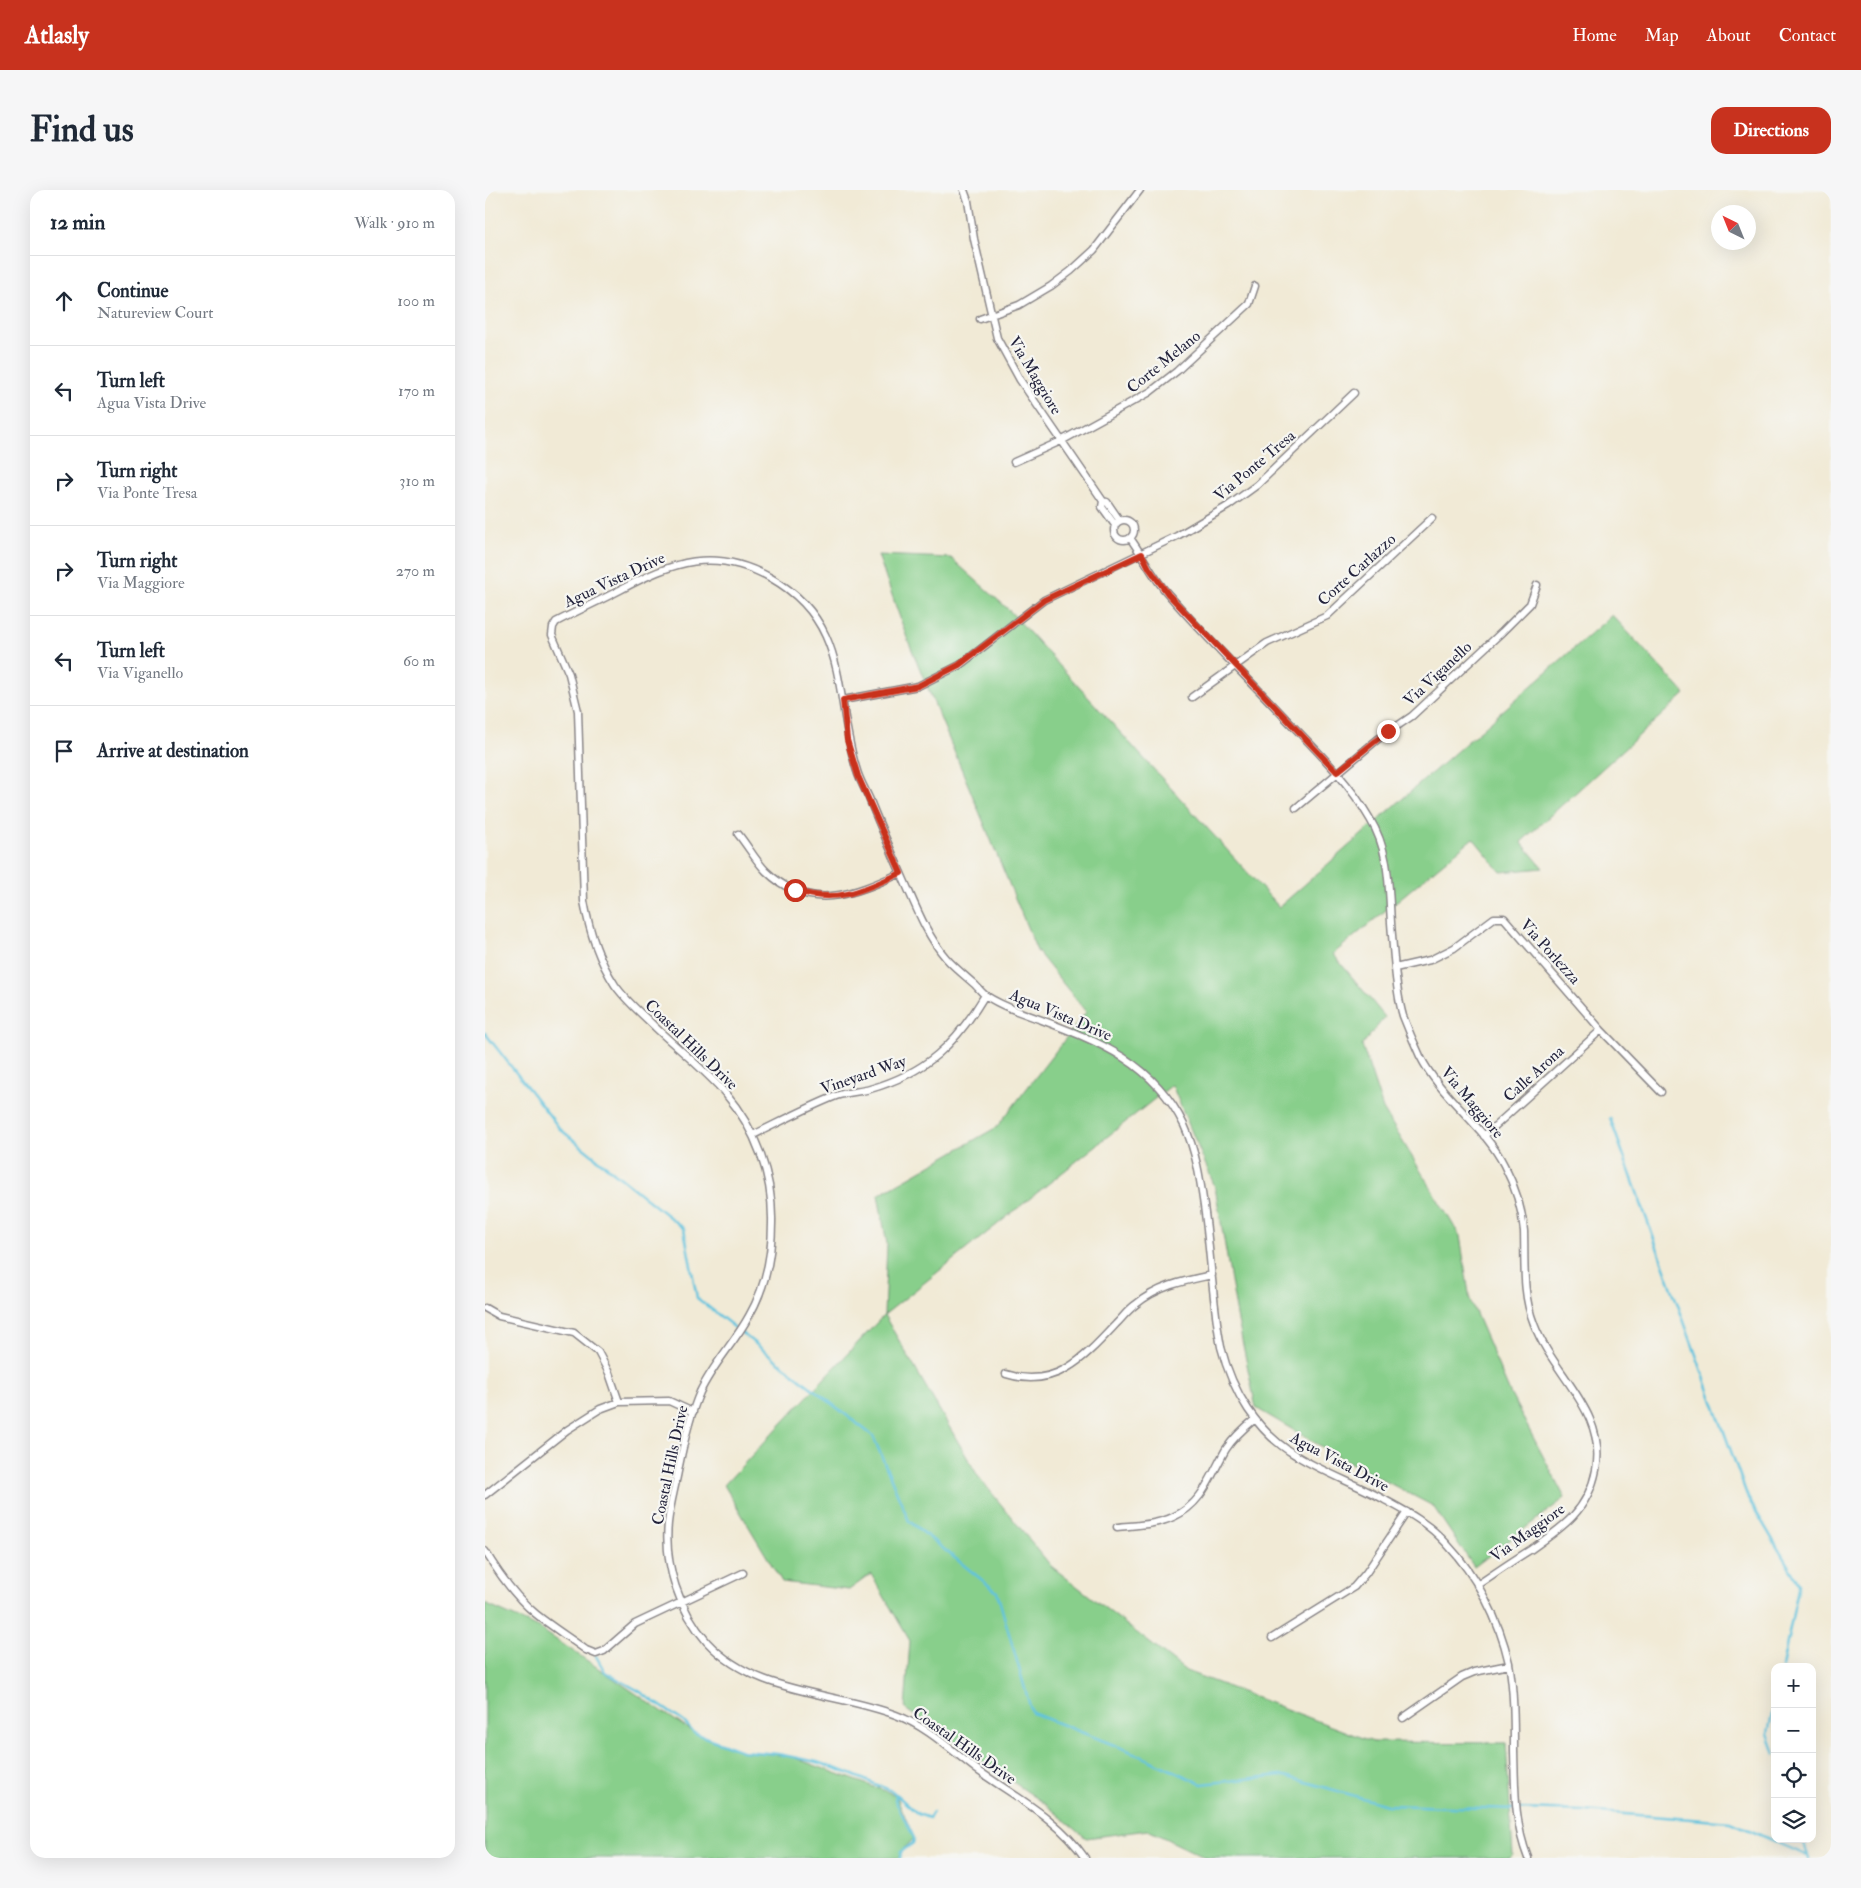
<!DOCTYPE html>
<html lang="en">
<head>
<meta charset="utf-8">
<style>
	:root { --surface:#fff; --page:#f6f6f7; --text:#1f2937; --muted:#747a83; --line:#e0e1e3; --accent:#c8321e }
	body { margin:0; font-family:"IM FELL Double Pica",serif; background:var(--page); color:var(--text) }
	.controls { position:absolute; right:15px; bottom:15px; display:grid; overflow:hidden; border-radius:10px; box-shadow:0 5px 20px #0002 }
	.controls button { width:45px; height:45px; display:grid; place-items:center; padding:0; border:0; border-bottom:1px solid var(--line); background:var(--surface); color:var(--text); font:25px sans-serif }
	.compass { position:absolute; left:1226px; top:15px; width:45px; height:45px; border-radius:50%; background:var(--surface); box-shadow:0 5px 20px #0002; rotate:317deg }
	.stop { position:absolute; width:15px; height:15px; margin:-11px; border:4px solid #c8321e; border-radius:50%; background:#fff }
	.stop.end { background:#c8321e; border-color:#fff; box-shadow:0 1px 5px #0008 }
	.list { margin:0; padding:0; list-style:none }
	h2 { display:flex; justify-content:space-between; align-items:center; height:65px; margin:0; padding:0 20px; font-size:21px }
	h2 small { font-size:16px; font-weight:400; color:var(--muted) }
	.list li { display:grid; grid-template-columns:32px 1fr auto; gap:15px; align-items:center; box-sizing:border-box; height:90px; padding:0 20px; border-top:1px solid var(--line) }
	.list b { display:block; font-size:19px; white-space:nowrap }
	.list p { margin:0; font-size:16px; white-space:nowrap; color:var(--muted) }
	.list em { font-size:16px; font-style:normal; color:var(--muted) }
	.icon { flex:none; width:28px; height:28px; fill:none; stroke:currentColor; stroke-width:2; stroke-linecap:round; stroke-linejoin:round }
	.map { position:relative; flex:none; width:1346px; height:1668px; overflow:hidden; border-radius:15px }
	header { display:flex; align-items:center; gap:30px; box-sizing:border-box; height:70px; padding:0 25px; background:var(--accent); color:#fff }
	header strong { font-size:24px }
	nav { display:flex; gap:28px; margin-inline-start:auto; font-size:18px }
	.intro { display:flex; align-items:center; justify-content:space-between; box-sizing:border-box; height:120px; padding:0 30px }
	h1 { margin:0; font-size:35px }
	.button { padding:12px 22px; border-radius:15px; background:var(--accent); color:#fff; font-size:18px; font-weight:700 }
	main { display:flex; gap:30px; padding:0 30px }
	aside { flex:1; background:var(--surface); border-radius:15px; box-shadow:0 5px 20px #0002 }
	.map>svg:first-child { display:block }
	.green { fill:#88cf8b; stroke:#557863 }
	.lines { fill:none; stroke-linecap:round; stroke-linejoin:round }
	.stream { stroke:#60c3de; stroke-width:2.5 }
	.minor-casing { stroke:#8a8688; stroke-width:9 }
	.minor { stroke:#fff; stroke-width:6 }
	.route { stroke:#c8321e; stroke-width:6 }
	.labels { text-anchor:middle; stroke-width:4.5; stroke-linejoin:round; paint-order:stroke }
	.street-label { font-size:16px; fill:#22223b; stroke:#f6f6f2 }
</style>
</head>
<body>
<header>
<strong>Atlasly</strong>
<nav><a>Home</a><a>Map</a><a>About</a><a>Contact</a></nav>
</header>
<div class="intro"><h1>Find us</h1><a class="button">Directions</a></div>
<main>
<aside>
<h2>12 min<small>Walk · 910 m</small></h2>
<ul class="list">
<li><svg class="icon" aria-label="ahead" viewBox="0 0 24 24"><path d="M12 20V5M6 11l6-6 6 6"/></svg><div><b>Continue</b><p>Natureview Court</p></div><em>100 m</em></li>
<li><svg class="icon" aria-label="left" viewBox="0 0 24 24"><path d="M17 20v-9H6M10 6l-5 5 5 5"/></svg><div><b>Turn left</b><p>Agua Vista Drive</p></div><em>170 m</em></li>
<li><svg class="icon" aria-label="right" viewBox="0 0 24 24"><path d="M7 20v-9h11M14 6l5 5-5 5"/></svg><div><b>Turn right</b><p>Via Ponte Tresa</p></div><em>310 m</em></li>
<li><svg class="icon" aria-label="right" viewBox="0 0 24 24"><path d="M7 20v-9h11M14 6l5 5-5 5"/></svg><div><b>Turn right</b><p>Via Maggiore</p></div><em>270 m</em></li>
<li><svg class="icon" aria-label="left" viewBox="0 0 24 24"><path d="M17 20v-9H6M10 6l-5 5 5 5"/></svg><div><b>Turn left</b><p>Via Viganello</p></div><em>60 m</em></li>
<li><svg class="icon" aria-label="arrive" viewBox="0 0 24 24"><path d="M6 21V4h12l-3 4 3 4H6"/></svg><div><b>Arrive at destination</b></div></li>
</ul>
</aside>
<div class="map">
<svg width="1346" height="1668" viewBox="0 0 1346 1668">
	<rect width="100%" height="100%" fill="#f6f6f2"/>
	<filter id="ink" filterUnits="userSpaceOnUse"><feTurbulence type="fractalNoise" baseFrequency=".02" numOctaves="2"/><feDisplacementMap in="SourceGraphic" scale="10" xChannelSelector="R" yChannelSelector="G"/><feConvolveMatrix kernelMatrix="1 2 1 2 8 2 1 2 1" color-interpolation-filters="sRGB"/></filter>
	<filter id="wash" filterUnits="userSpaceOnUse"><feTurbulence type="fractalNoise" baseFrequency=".0096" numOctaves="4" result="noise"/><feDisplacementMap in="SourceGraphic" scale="20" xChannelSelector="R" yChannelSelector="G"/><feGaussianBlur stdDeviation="1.12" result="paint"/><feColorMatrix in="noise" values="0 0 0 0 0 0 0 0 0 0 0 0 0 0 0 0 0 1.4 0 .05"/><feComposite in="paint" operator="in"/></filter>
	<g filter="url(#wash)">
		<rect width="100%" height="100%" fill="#f1ead6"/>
		<path class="green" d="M393 365 466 368 523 419 794 717 1127 425 1200 504 1036 652 1058 678 1016 682 988 648 848 764 900 827 877 855 898 919 975 1046 985 1110 1026 1205 1080 1308 989 1377 948 1316 849 1264 771 1218 752 1126 730 997 687 895 399 1125 493 1286 566 1376 701 1481 888 1552 1021 1553 1028 1665 1025 1668H721L663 1640 601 1648 559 1613 420 1519 425 1451 386 1384 364 1400 297 1392 239 1295 399 1125 402 1054 393 1005 512 937 601 822 552 761 422 448Z
			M0 1414 54 1438 209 1543 257 1561 304 1566 411 1605 429 1648 416 1662 415 1668H0Z"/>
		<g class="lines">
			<path class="stream" d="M0 843 75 939 199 1039 212 1108 388 1246 424 1331 512 1402 547 1523 642 1560 717 1594 796 1585 902 1615 1099 1621 1246 1632 1323 1666
				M1125 928 1263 1308 1314 1394 1297 1477
				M111 1466 120 1482 154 1501 199 1532 209 1543 257 1561 293 1564 332 1572 358 1581 407 1601 433 1624 444 1628 448 1622
				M1290 1510 1283 1543 1290 1564
				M411 1605 410 1610 429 1648 428 1653 416 1662 415 1668
				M1317 1649 1324 1668"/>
		</g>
	</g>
	<g filter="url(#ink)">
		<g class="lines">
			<g class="minor-casing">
				<path id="minor" d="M479 0 483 11 489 49 512 148 535 190 618 311
					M495 129 534 115 566 96 586 81 609 60 655 0
					M529 272 576 251 665 202 692 181 764 114 770 96
					M629 340a10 10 0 1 1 20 0a10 10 0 1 1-20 0Z
					M630 335 617 317 618 311 622 312 635 331
					M645 348C659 367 668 388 684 405 722 449 765 490 805 533 834 563 864 592 885 629 907 665 903 704 907 745 909 769 911 803 918 826 923 839 929 853 935 866 956 908 998 934 1019 975 1030 996 1037 1018 1039 1041 1040 1073 1037 1104 1049 1134 1068 1185 1122 1221 1111 1280 1103 1321 1077 1338 1045 1360 1027 1371 1010 1383 992 1395
					M707 507 782 453 842 426 947 328
					M358 510 433 496 475 475 559 410 692 346 743 316 772 295 869 203
					M811 618 893 549 927 526 1017 442 1045 414 1052 395
					M253 644C263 656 270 670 281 681 325 724 369 704 416 683
					M910 778 945 770 969 758 1009 728H1019L1116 840 1176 902
					M268 945C295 932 323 917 351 906 362 902 374 902 385 899 441 883 471 854 500 805
					M999 946 1116 840
					M0 1118 14 1126 89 1143 113 1162 124 1183 134 1212
					M521 1184C571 1200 600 1167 631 1134 637 1128 643 1120 650 1115 673 1096 698 1091 727 1085
					M0 1305 82 1240 115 1219 134 1212 184 1211 208 1222
					M632 1337C650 1335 671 1335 688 1327 718 1314 726 1285 741 1259 749 1247 759 1238 770 1229
					M0 1361C14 1384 30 1407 51 1424 67 1437 85 1448 101 1460L111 1464 119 1461 150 1434 258 1383
					M787 1448 869 1397 881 1383 922 1322
					M918 1528 977 1487 989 1482 1024 1475
					M600 1668C573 1628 530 1607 491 1579 466 1560 441 1536 411 1525 348 1501 271 1505 222 1452 194 1420 179 1375 183 1333 185 1314 191 1294 194 1276 199 1251 205 1225 215 1202 228 1174 250 1152 264 1126 280 1098 287 1065 287 1033 288 986 271 939 240 903 219 879 193 859 170 837 156 823 141 811 130 795 113 769 104 740 99 711L93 521 84 484 67 445 68 437 71 432C92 421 114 411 135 400 188 372 229 356 286 388 367 434 348 508 372 581 375 591 380 599 384 608 395 636 407 663 419 690 431 717 442 746 461 768 469 777 479 785 488 793 492 796 496 802 500 805 516 816 537 823 554 829 615 852 669 873 699 935 711 961 715 988 719 1016 726 1063 727 1111 736 1157 747 1201 772 1243 812 1266 840 1283 871 1294 900 1310 924 1323 943 1333 961 1353 992 1386 1014 1429 1024 1473 1029 1501 1029 1531 1029 1560 1030 1597 1029 1633 1043 1668"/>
			</g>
			<use href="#minor" class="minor"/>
		</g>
	</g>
	<g class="lines" filter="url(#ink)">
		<path class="route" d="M310 700C351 715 379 700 416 683L373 586 362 550 358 510 433 496 474 475 559 410 657 364 664 378 683 404 852 582 903 541"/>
	</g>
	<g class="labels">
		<g class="street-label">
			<text transform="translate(678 171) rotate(-39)" y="6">Corte Melano</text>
			<text transform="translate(551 185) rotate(59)" y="6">Via Maggiore</text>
			<text transform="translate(769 275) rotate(-40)" y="6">Via Ponte Tresa</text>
			<text transform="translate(871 379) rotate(-42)" y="6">Corte Carlazzo</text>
			<text transform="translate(129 389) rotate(-25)" y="6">Agua Vista Drive</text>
			<text transform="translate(952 483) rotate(-43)" y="6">Via Viganello</text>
			<text transform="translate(1066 761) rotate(48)" y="6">Via Porlezza</text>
			<text transform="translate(576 824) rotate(23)" y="6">Agua Vista Drive</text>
			<text transform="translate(207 854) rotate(44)" y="6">Coastal Hills Drive</text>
			<text transform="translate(1048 883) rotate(-42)" y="6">Calle Arona</text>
			<text transform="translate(378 884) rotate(-19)" y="6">Vineyard Way</text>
			<text transform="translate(988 912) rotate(50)" y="6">Via Maggiore</text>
			<text transform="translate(855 1271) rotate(28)" y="6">Agua Vista Drive</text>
			<text transform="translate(184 1275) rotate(-78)" y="6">Coastal Hills Drive</text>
			<text transform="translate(1042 1342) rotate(-36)" y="6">Via Maggiore</text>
			<text transform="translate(480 1555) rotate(35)" y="6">Coastal Hills Drive</text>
		</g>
	</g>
</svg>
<div class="controls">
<button>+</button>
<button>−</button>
<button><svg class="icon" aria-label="locate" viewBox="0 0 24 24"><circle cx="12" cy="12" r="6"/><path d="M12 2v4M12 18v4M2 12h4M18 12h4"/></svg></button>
<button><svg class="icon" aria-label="layers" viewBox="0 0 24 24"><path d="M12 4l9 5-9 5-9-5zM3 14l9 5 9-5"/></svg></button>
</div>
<svg class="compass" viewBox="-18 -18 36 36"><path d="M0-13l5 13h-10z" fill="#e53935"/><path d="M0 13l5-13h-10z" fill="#747a83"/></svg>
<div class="stop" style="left:310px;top:700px"></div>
<div class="stop end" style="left:903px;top:541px"></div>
</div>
</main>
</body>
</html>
